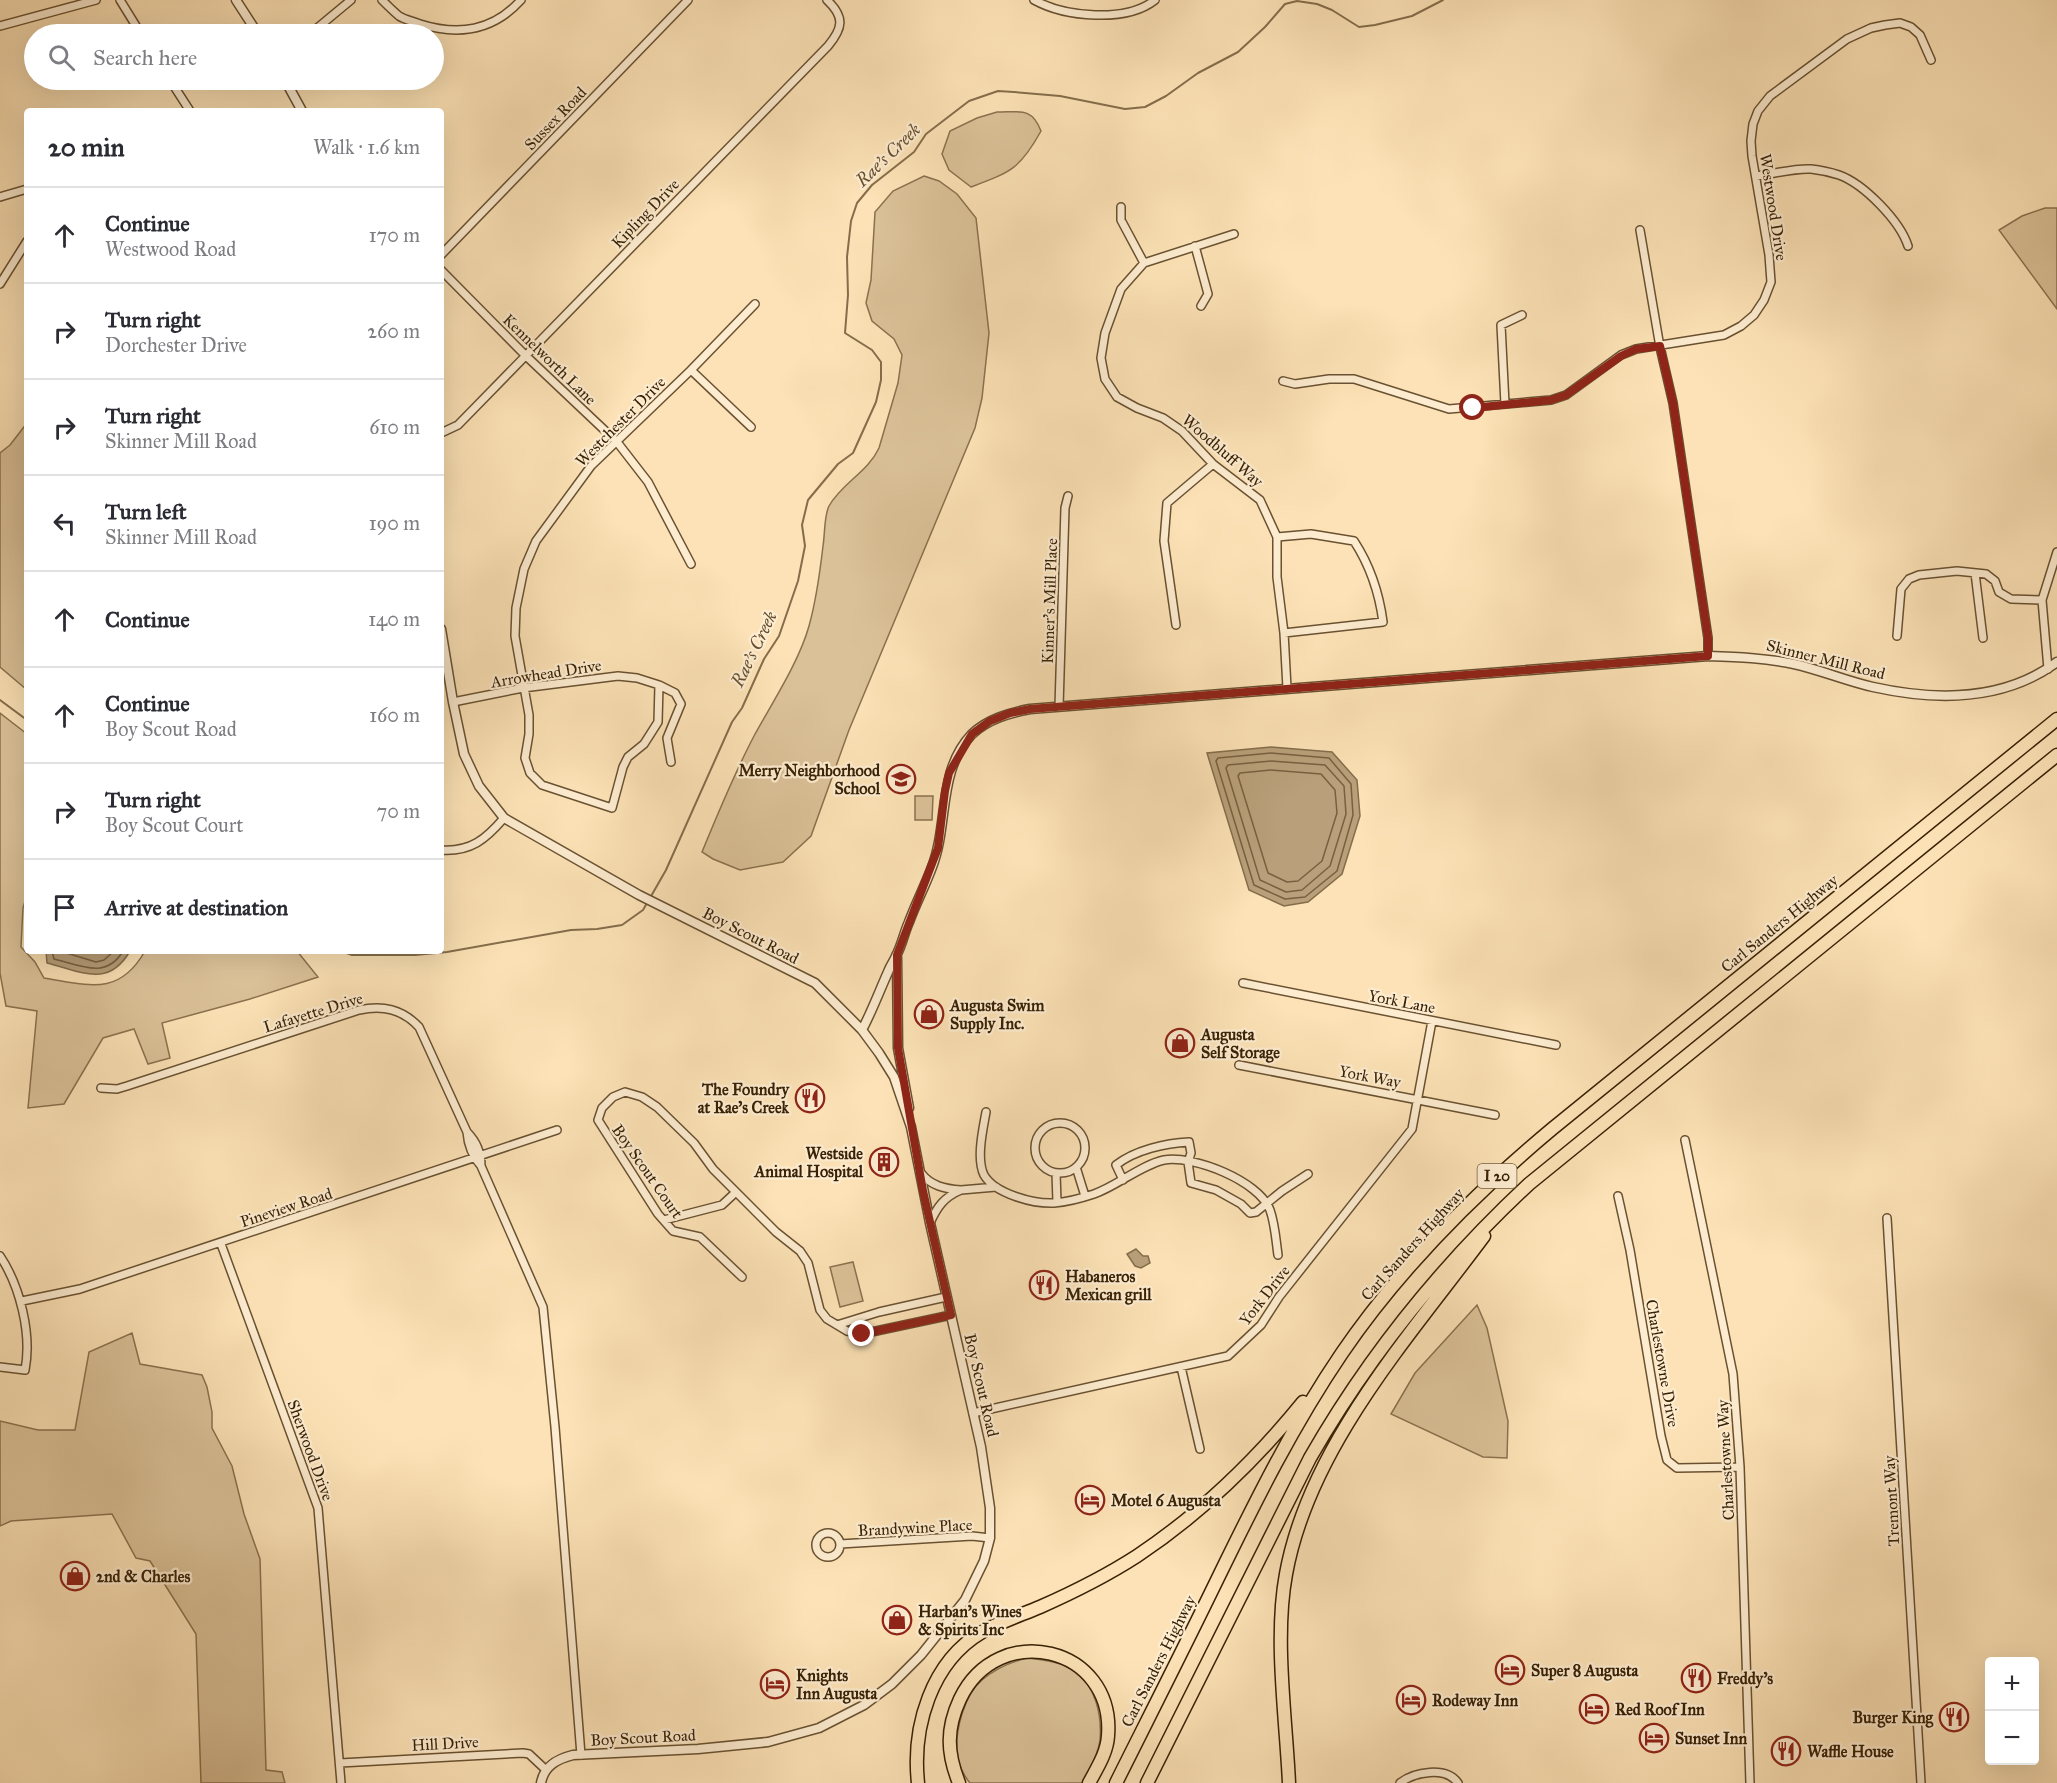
<!DOCTYPE html>
<html lang="en">
<head>
<meta charset="utf-8">
<style>
	:root { --surface:#fff; --page:#f7f7f7; --text:#2b2b33; --muted:#7c7c81; --line:#e1e1e2 }
	body { margin:0; font-family:"IM FELL Great Primer",serif; background:var(--page); color:var(--text) }
	.controls { position:absolute; right:18px; bottom:18px; display:grid; overflow:hidden; border-radius:6px; box-shadow:0 6px 24px #0002 }
	.controls button { width:54px; height:54px; display:grid; place-items:center; padding:0; border:0; border-bottom:2px solid var(--line); background:var(--surface); color:var(--text); font:30px sans-serif }
	.stop { position:absolute; width:18px; height:18px; margin:-14px; border:4px solid #8f2418; border-radius:50%; background:#fff }
	.stop.end { background:#8f2418; border-color:#fff; box-shadow:0 2px 6px #0008 }
	.list { margin:0; padding:0; list-style:none }
	h2 { display:flex; justify-content:space-between; align-items:center; height:78px; margin:0; padding:0 24px; font-size:26px }
	h2 small { font-size:20px; font-weight:400; color:var(--muted) }
	.list li { display:grid; grid-template-columns:39px 1fr auto; gap:18px; align-items:center; box-sizing:border-box; height:96px; padding:0 24px; border-top:2px solid var(--line) }
	.list b { display:block; font-size:22px; white-space:nowrap }
	.list p { margin:0; font-size:20px; white-space:nowrap; color:var(--muted) }
	.list em { font-size:20px; font-style:normal; color:var(--muted) }
	.icon { flex:none; width:33px; height:33px; fill:none; stroke:currentColor; stroke-width:2; stroke-linecap:round; stroke-linejoin:round }
	.map { position:relative; flex:none; width:2057px; height:1783px; overflow:hidden }
	.search { position:absolute; background:var(--surface); box-shadow:0 6px 24px #0002; left:24px; top:24px; width:420px; height:66px; display:flex; align-items:center; gap:15px; box-sizing:border-box; padding:0 21px; border-radius:33px; color:var(--muted); font-size:22px }
	.panel { position:absolute; background:var(--surface); box-shadow:0 6px 24px #0002; left:24px; top:108px; width:420px; height:846px; border-radius:6px }
	.map>svg:first-child { display:block }
	.green { fill:#dbc198; stroke:#8a714e; stroke-width:1.5 }
	.water { fill:#b9a07a; stroke:#856d4b; stroke-width:1.5 }
	.lines { fill:none; stroke-linecap:round; stroke-linejoin:round }
	.shore { stroke:#786040; stroke-width:1.5 }
	.stream { stroke:#856d4b; stroke-width:2 }
	.minor-casing { stroke:#695131; stroke-width:10 }
	.tertiary-casing { stroke:#695131; stroke-width:11 }
	.motorway-casing { stroke:#382105; stroke-width:15 }
	.minor { stroke:#fdecd0; stroke-width:7 }
	.tertiary { stroke:#fdecd0; stroke-width:8 }
	.motorway { stroke:#fce2b6; stroke-width:12 }
	.route { stroke:#8f2418; stroke-width:8 }
	.labels { text-anchor:middle; stroke-width:4.5; stroke-linejoin:round; paint-order:stroke }
	.shield { fill:#fdecd0; stroke:#735e42; stroke-width:1.5 }
	.shield-label { font-size:15px; font-weight:bold; fill:#382105 }
	.street-label { font-size:16px; fill:#382105; stroke:#fdecd0 }
	.poi-label { font-size:16px; font-weight:bold; fill:#382105; stroke:#fdecd0; text-anchor:start }
	.water-label { font-size:18px; font-style:italic; fill:#654d2e; stroke:#fdecd0 }
</style>
</head>
<body>
<div class="map">
<svg width="2057" height="1783" viewBox="0 0 2057 1783">
	<rect width="100%" height="100%" fill="#fce2b6"/>
	<filter id="stains"><feTurbulence type="fractalNoise" baseFrequency=".00333" numOctaves="4"/><feColorMatrix values="0 0 0 0 .2 0 0 0 0 .09 0 0 0 0 .02 0 0 0 .5 -.17"/></filter>
	<radialGradient id="worn" r=".72"><stop offset=".6" stop-color="#630" stop-opacity="0"/><stop offset="1" stop-color="#630" stop-opacity=".3"/></radialGradient>
	<path class="green" d="M997 112C1020 112 1032 107 1041 131 1020 169 1011 172 971 187L949 170 942 154 950 131 977 118Z
		M924 176 939 181 957 194 976 218 989 333 982 398 975 428 849 730 811 836 783 862 740 870 713 859 702 852C718 813 734 774 754 736 772 703 799 662 809 626 816 601 820 572 823 546 825 534 824 516 829 506 842 483 868 472 879 448L898 383 902 355 894 339 872 321 866 303 871 280 875 212 893 191Z
		M2045 208H2057V309L1999 230 2022 216Z
		M27 423V690L0 667V453L10 445Z
		M0 713 27 734V895L23 908 21 947 35 962 44 978C88 985 119 997 145 951H297L318 977 250 999 162 1023 170 1058 148 1064 134 1029 103 1038 64 1104 28 1108 37 1011 6 1006 0 973Z
		M915 796H933L932 820H915Z
		M853 1262 863 1301 840 1307 830 1267Z
		M1477 1305 1487 1328 1508 1421 1507 1458 1483 1457 1391 1414 1415 1373Z
		M132 1333 140 1364 202 1375 207 1387 212 1412V1428L232 1466 244 1514 260 1559 266 1770 282 1772 285 1783H201L196 1634 150 1561 136 1558 112 1514 11 1521 0 1526V1421L38 1430H75L89 1352Z
		M1027 1658C1044 1660 1062 1662 1076 1672 1096 1687 1102 1716 1100 1740 1098 1755 1089 1770 1082 1783H970C964 1776 957 1762 957 1753 955 1731 964 1695 982 1680 996 1668 1010 1662 1027 1658Z"/>
	<path class="water" d="M1271 747 1332 752 1357 780 1360 816 1342 874 1308 902 1284 906 1249 890 1207 753Z
		M46 951H130C108 989 80 971 47 963Z
		M1136 1249 1143 1256H1148L1150 1263 1141 1268 1135 1266 1127 1254Z"/>
	<g class="lines">
		<path class="shore" d="M1271 753 1329 758 1351 784 1353 815 1337 871 1305 897 1285 899 1254 885 1216 761 1218 758Z
			M1271 761 1325 765 1344 786 1346 814 1330 866 1302 890 1286 892 1260 880 1226 768 1228 765Z
			M1271 770 1321 774 1335 790 1337 813 1322 861 1298 881 1287 882 1268 873 1238 776 1240 773Z
			M52 951 54 959C80 965 106 980 123 951
			M60 951 96 962 104 960 114 951"/>
		<path class="stream" d="M0 700 27 720
			M650 898 666 870 732 722 742 708 764 659 779 636 798 581 805 546 802 525 808 500 838 464 853 453 876 402 881 380V362L872 350 845 333 848 295 847 257 851 221 857 203 872 185 914 152 926 134 969 101 998 91 1014 92 1060 96 1125 109 1145 107 1166 96 1198 73 1238 52 1265 27 1285 4 1297 1 1317 4 1332 10 1359 27 1375 25 1412 16 1443 0
			M341 951 352 955H415L447 952 571 930 597 929 622 925 643 910 647 903"/>
		<g class="minor-casing">
			<path id="minor" d="M120 0 141 34
				M382 0C387 5 393 11 399 16 405 20 413 21 420 24 459 36 493 31 521 0
				M1034 0C1065 17 1126 23 1155 0
				M0 26 96 0
				M310 34 351 0
				M170 80 190 111
				M1756 176C1773 174 1794 168 1811 169 1820 170 1830 172 1839 175 1864 184 1900 221 1908 246
				M0 197 27 189
				M1121 207V220L1144 263
				M1640 230 1660 347 1673 403 1708 638V656
				M1234 234 1144 263 1121 289 1105 333 1101 358 1105 379 1117 397 1137 408 1163 418 1182 431 1213 464 1260 500 1277 537V577L1284 633 1287 688
				M1195 246 1208 294 1201 306
				M441 255 688 0
				M441 270 525 355 617 442 648 482 691 564
				M0 284 27 241
				M691 370 751 427
				M1283 381 1295 384 1329 379H1354L1449 409 1551 400 1566 395 1621 355 1636 349 1724 335 1741 326 1754 315 1764 300 1771 282 1769 255 1752 156 1751 141 1753 124 1758 111 1770 96 1847 39 1871 28 1885 25 1900 23 1911 27 1920 35 1931 60
				M1505 404 1501 325 1522 315
				M441 433 458 425 828 46C843 28 845 17 827 0
				M1277 537 1311 534 1354 541C1371 567 1379 592 1383 622L1284 633
				M1975 573 1983 638
				M1176 625 1164 541 1167 503 1213 464
				M1897 636 1901 589 1909 579 1919 575 1957 571 1986 574 1995 581 1999 592 2011 599 2042 600
				M2048 669 2042 600 2057 552
				M659 685 658 722 644 744 628 757 623 767 612 808 542 785 530 773 525 758 529 734V715L515 636 516 608 524 569 536 541 591 466 691 370 755 304
				M453 702 523 688 618 676 637 678 659 685 675 693 681 704 667 738 671 762
				M1059 707 1065 508 1068 496
				M441 850C471 852 486 839 504 818
				M1243 983 1556 1045
				M1239 1065 1495 1115
				M101 1088 117 1089 127 1086 359 1010C383 1005 402 1009 419 1027L467 1132C477 1142 481 1152 481 1166 472 1156 468 1146 467 1132
				M986 1112C983 1129 976 1159 984 1175 995 1194 1034 1204 1054 1203 1067 1202 1082 1198 1094 1194 1117 1186 1141 1165 1164 1160 1194 1155 1259 1181 1270 1210 1275 1224 1276 1241 1278 1255
				M1035 1148a25 25 0 1 1 50 0a25 25 0 1 1-50 0Z
				M1685 1140 1733 1374 1740 1467 1750 1783
				M481 1166 543 1307 555 1427 581 1755
				M1076 1167 1085 1196
				M921 1173C931 1186 945 1189 961 1190 944 1197 937 1207 930 1223
				M1056 1173 1057 1202
				M1123 1180 1116 1165C1135 1150 1166 1143 1189 1142L1191 1153 1188 1162 1191 1183 1216 1190 1241 1204 1250 1213 1256 1212 1282 1191 1308 1174
				M961 1190 996 1187
				M1618 1196 1630 1250 1661 1436 1667 1460 1677 1468 1740 1467
				M1887 1218 1921 1783
				M664 1220 722 1205 736 1192
				M221 1244 318 1508 341 1783
				M0 1256C20 1286 32 1334 25 1370L0 1367
				M742 1277 700 1237 673 1231 658 1214 598 1120 602 1108 613 1097 625 1092 642 1097 657 1107 694 1143 713 1169 776 1232 800 1251 808 1263 820 1310 827 1319 847 1331 862 1334 951 1315
				M22 1301 80 1289 557 1130
				M837 1325 879 1312 946 1297
				M1181 1367 1200 1449
				M973 1413 1228 1356 1261 1325 1279 1297 1412 1129 1432 1021
				M816 1545a12 12 0 1 1 24 0a12 12 0 1 1-24 0Z
				M840 1544 972 1536 990 1538
				M340 1763 523 1753 529 1754 545 1769
				M1400 1783C1414 1772 1446 1766 1458 1783"/>
		</g>
		<g class="tertiary-casing">
			<path id="tertiary" d="M236 0 258 34
				M285 80 302 111
				M441 629 453 702 464 754 479 786 504 818 639 895 815 983 862 1030 879 1053 894 1077 911 1127 930 1223 981 1447 990 1508V1538L984 1561 965 1600 921 1655 892 1684 864 1705 819 1728 768 1742 698 1749 573 1755C557 1759 544 1766 541 1783
				M897 957 898 1048 909 1108
				M862 1030C872 1011 879 992 888 972 890 966 894 961 896 956 902 945 904 933 909 922 916 903 925 886 932 867 949 823 937 771 972 734 988 719 1009 713 1030 709L1708 656C1737 657 1766 658 1794 664 1821 670 1846 681 1873 687 1936 701 2003 702 2057 662"/>
		</g>
		<g class="motorway-casing">
			<path id="motorway" d="M918 1783C912 1727 931 1662 982 1632 1000 1622 1021 1615 1040 1607 1074 1592 1106 1576 1137 1556 1200 1514 1255 1461 1303 1402
				M959 1783C947 1753 946 1729 960 1699 998 1619 1115 1646 1108 1736 1107 1753 1097 1768 1089 1783
				M1116 1783C1150 1715 1184 1648 1217 1580 1255 1502 1293 1425 1342 1353 1400 1268 1473 1195 1552 1129L2057 719
				M1147 1783 1310 1458C1369 1355 1442 1265 1529 1184L2057 755
				M1289 1783C1286 1718 1274 1638 1286 1574 1309 1447 1409 1337 1484 1236"/>
		</g>
		<use href="#minor" class="minor"/>
		<use href="#tertiary" class="tertiary"/>
		<use href="#motorway" class="motorway"/>
	</g>
	<g class="lines">
		<path class="route" d="M862 1334 951 1315 923 1191 898 1048 897 955 938 848 945 791 949 773 972 734 990 721 1010 713 1030 709 1708 656V638L1673 403 1660 346 1636 349 1621 356 1566 395 1551 400 1473 408"/>
	</g>
	<defs>
		<g id="school-ring" transform="scale(1.5)"><circle r="9.5" fill="#fdecd0" stroke="#8f2418" stroke-width="1.5"/><path d="M0-5L7-2L0 1L-7-2ZM-4 1L0 2.5L4 1V4Q0 6-4 4Z" fill="#8f2418"/></g>
		<g id="shop-ring" transform="scale(1.5)"><circle r="9.5" fill="#fdecd0" stroke="#8f2418" stroke-width="1.5"/><path d="M-5-2.5h2.3a2.7 3.5 0 0 1 5.4 0H5L5.5 6h-11ZM-1.5-2.5h3a1.5 2.3 0 0 0-3 0Z" fill="#8f2418"/></g>
		<g id="restaurant-ring" transform="scale(1.5)"><circle r="9.5" fill="#fdecd0" stroke="#8f2418" stroke-width="1.5"/><path d="M-5-6h1v4h1v-4h1v4h1v-4h1v5L-1.5 .5V6h-2V.5L-5-1ZM5-6V6H3V1.5H1.5Q1.5-4 5-6Z" fill="#8f2418"/></g>
		<g id="building-ring" transform="scale(1.5)"><circle r="9.5" fill="#fdecd0" stroke="#8f2418" stroke-width="1.5"/><path d="M-4-6H4V6H1V3H-1V6H-4ZM-2.5-4.3h1.7v1.8h-1.7ZM.8-4.3h1.7v1.8H.8ZM-2.5-1h1.7V.8h-1.7ZM.8-1h1.7V.8H.8Z" fill="#8f2418"/></g>
		<g id="hotel-ring" transform="scale(1.5)"><circle r="9.5" fill="#fdecd0" stroke="#8f2418" stroke-width="1.5"/><path d="M-6-4.5h1.5V1H6V5H4.5V3h-9V5H-6ZM-4 0a1.8 1.8 0 1 1 3.6 0ZM.5 0V-2.5h3Q6-2.5 6 0Z" fill="#8f2418"/></g>
	</defs>
	<g fill-rule="evenodd">
		<use href="#school-ring" x="901" y="779"/>
		<use href="#shop-ring" x="929" y="1014"/>
		<use href="#shop-ring" x="1180" y="1043"/>
		<use href="#restaurant-ring" x="810" y="1098"/>
		<use href="#building-ring" x="884" y="1162"/>
		<use href="#restaurant-ring" x="1044" y="1285"/>
		<use href="#hotel-ring" x="1090" y="1500"/>
		<use href="#shop-ring" x="75" y="1576"/>
		<use href="#shop-ring" x="897" y="1620"/>
		<use href="#hotel-ring" x="1510" y="1670"/>
		<use href="#restaurant-ring" x="1696" y="1678"/>
		<use href="#hotel-ring" x="775" y="1684"/>
		<use href="#hotel-ring" x="1411" y="1700"/>
		<use href="#hotel-ring" x="1594" y="1709"/>
		<use href="#restaurant-ring" x="1954" y="1717"/>
		<use href="#hotel-ring" x="1654" y="1738"/>
		<use href="#restaurant-ring" x="1786" y="1751"/>
	</g>
	<g class="labels">
		<rect class="shield" x="1477.5" y="1164" width="39" height="24" rx="4.5"/>
		<g class="shield-label">
			<text x="1497" y="1181">I 20</text>
		</g>
		<g class="street-label">
			<text transform="translate(555 118) rotate(-46)" y="6">Sussex Road</text>
			<text transform="translate(1774 207) rotate(81)" y="6">Westwood Drive</text>
			<text transform="translate(645 213) rotate(-46)" y="6">Kipling Drive</text>
			<text transform="translate(550 359) rotate(44)" y="6">Kennelworth Lane</text>
			<text transform="translate(620 421) rotate(-45)" y="6">Westchester Drive</text>
			<text transform="translate(1223 450) rotate(41)" y="6">Woodbluff Way</text>
			<text transform="translate(1049 601) rotate(-88)" y="6">Kinner's Mill Place</text>
			<text transform="translate(1826 659) rotate(14)" y="6">Skinner Mill Road</text>
			<text transform="translate(546 673) rotate(-9)" y="6">Arrowhead Drive</text>
			<text transform="translate(1779 923) rotate(-39)" y="6">Carl Sanders Highway</text>
			<text transform="translate(751 935) rotate(27)" y="6">Boy Scout Road</text>
			<text transform="translate(1402 1001) rotate(11)" y="6">York Lane</text>
			<text transform="translate(313 1012) rotate(-17)" y="6">Lafayette Drive</text>
			<text transform="translate(1370 1076) rotate(11)" y="6">York Way</text>
			<text transform="translate(648 1171) rotate(55)" y="6">Boy Scout Court</text>
			<text transform="translate(286 1207) rotate(-18)" y="6">Pineview Road</text>
			<text transform="translate(1412 1244) rotate(-48)" y="6">Carl Sanders Highway</text>
			<text transform="translate(1264 1295) rotate(-52)" y="6">York Drive</text>
			<text transform="translate(1663 1363) rotate(80)" y="6">Charlestowne Drive</text>
			<text transform="translate(982 1385) rotate(77)" y="6">Boy Scout Road</text>
			<text transform="translate(311 1450) rotate(70)" y="6">Sherwood Drive</text>
			<text transform="translate(1725 1460) rotate(-93)" y="6">Charlestowne Way</text>
			<text transform="translate(1891 1501) rotate(-93)" y="6">Tremont Way</text>
			<text transform="translate(915 1527) rotate(-3)" y="6">Brandywine Place</text>
			<text transform="translate(1158 1661) rotate(-63)" y="6">Carl Sanders Highway</text>
			<text transform="translate(643 1737) rotate(-3)" y="6">Boy Scout Road</text>
			<text transform="translate(445 1743) rotate(-3)" y="6">Hill Drive</text>
		</g>
		<g class="poi-label">
			<text x="880" y="776" text-anchor="end">Merry Neighborhood<tspan x="880" dy="18">School</tspan></text>
			<text x="950" y="1011">Augusta Swim<tspan x="950" dy="18">Supply Inc.</tspan></text>
			<text x="1201" y="1040">Augusta<tspan x="1201" dy="18">Self Storage</tspan></text>
			<text x="789" y="1095" text-anchor="end">The Foundry<tspan x="789" dy="18">at Rae's Creek</tspan></text>
			<text x="863" y="1159" text-anchor="end">Westside<tspan x="863" dy="18">Animal Hospital</tspan></text>
			<text x="1065" y="1282">Habaneros<tspan x="1065" dy="18">Mexican grill</tspan></text>
			<text x="1111" y="1506">Motel 6 Augusta</text>
			<text x="96" y="1582">2nd &amp; Charles</text>
			<text x="918" y="1617">Harban's Wines<tspan x="918" dy="18">&amp; Spirits Inc</tspan></text>
			<text x="1531" y="1676">Super 8 Augusta</text>
			<text x="796" y="1681">Knights<tspan x="796" dy="18">Inn Augusta</tspan></text>
			<text x="1717" y="1684">Freddy's</text>
			<text x="1432" y="1706">Rodeway Inn</text>
			<text x="1615" y="1715">Red Roof Inn</text>
			<text x="1933" y="1723" text-anchor="end">Burger King</text>
			<text x="1675" y="1744">Sunset Inn</text>
			<text x="1807" y="1757">Waffle House</text>
		</g>
		<g class="water-label">
			<text transform="translate(888 155) rotate(-44)" y="6">Rae's Creek</text>
			<text transform="translate(754 649) rotate(-64)" y="6">Rae's Creek</text>
		</g>
	</g>
	<rect width="100%" height="100%" filter="url(#stains)"/>
	<rect width="100%" height="100%" fill="url(#worn)"/>
</svg>
<div class="controls">
<button>+</button>
<button>−</button>
</div>
<div class="stop" style="left:1473px;top:408px"></div>
<div class="stop end" style="left:862px;top:1334px"></div>
<div class="search"><svg class="icon" aria-label="search" viewBox="0 0 24 24"><circle cx="10" cy="10" r="6"/><path d="M15 15l6 6"/></svg>Search here</div>
<section class="panel">
<h2>20 min<small>Walk · 1.6 km</small></h2>
<ul class="list">
<li><svg class="icon" aria-label="ahead" viewBox="0 0 24 24"><path d="M12 20V5M6 11l6-6 6 6"/></svg><div><b>Continue</b><p>Westwood Road</p></div><em>170 m</em></li>
<li><svg class="icon" aria-label="right" viewBox="0 0 24 24"><path d="M7 20v-9h11M14 6l5 5-5 5"/></svg><div><b>Turn right</b><p>Dorchester Drive</p></div><em>260 m</em></li>
<li><svg class="icon" aria-label="right" viewBox="0 0 24 24"><path d="M7 20v-9h11M14 6l5 5-5 5"/></svg><div><b>Turn right</b><p>Skinner Mill Road</p></div><em>610 m</em></li>
<li><svg class="icon" aria-label="left" viewBox="0 0 24 24"><path d="M17 20v-9H6M10 6l-5 5 5 5"/></svg><div><b>Turn left</b><p>Skinner Mill Road</p></div><em>190 m</em></li>
<li><svg class="icon" aria-label="ahead" viewBox="0 0 24 24"><path d="M12 20V5M6 11l6-6 6 6"/></svg><div><b>Continue</b></div><em>140 m</em></li>
<li><svg class="icon" aria-label="ahead" viewBox="0 0 24 24"><path d="M12 20V5M6 11l6-6 6 6"/></svg><div><b>Continue</b><p>Boy Scout Road</p></div><em>160 m</em></li>
<li><svg class="icon" aria-label="right" viewBox="0 0 24 24"><path d="M7 20v-9h11M14 6l5 5-5 5"/></svg><div><b>Turn right</b><p>Boy Scout Court</p></div><em>70 m</em></li>
<li><svg class="icon" aria-label="arrive" viewBox="0 0 24 24"><path d="M6 21V4h12l-3 4 3 4H6"/></svg><div><b>Arrive at destination</b></div></li>
</ul>
</section>
</div>
</body>
</html>
